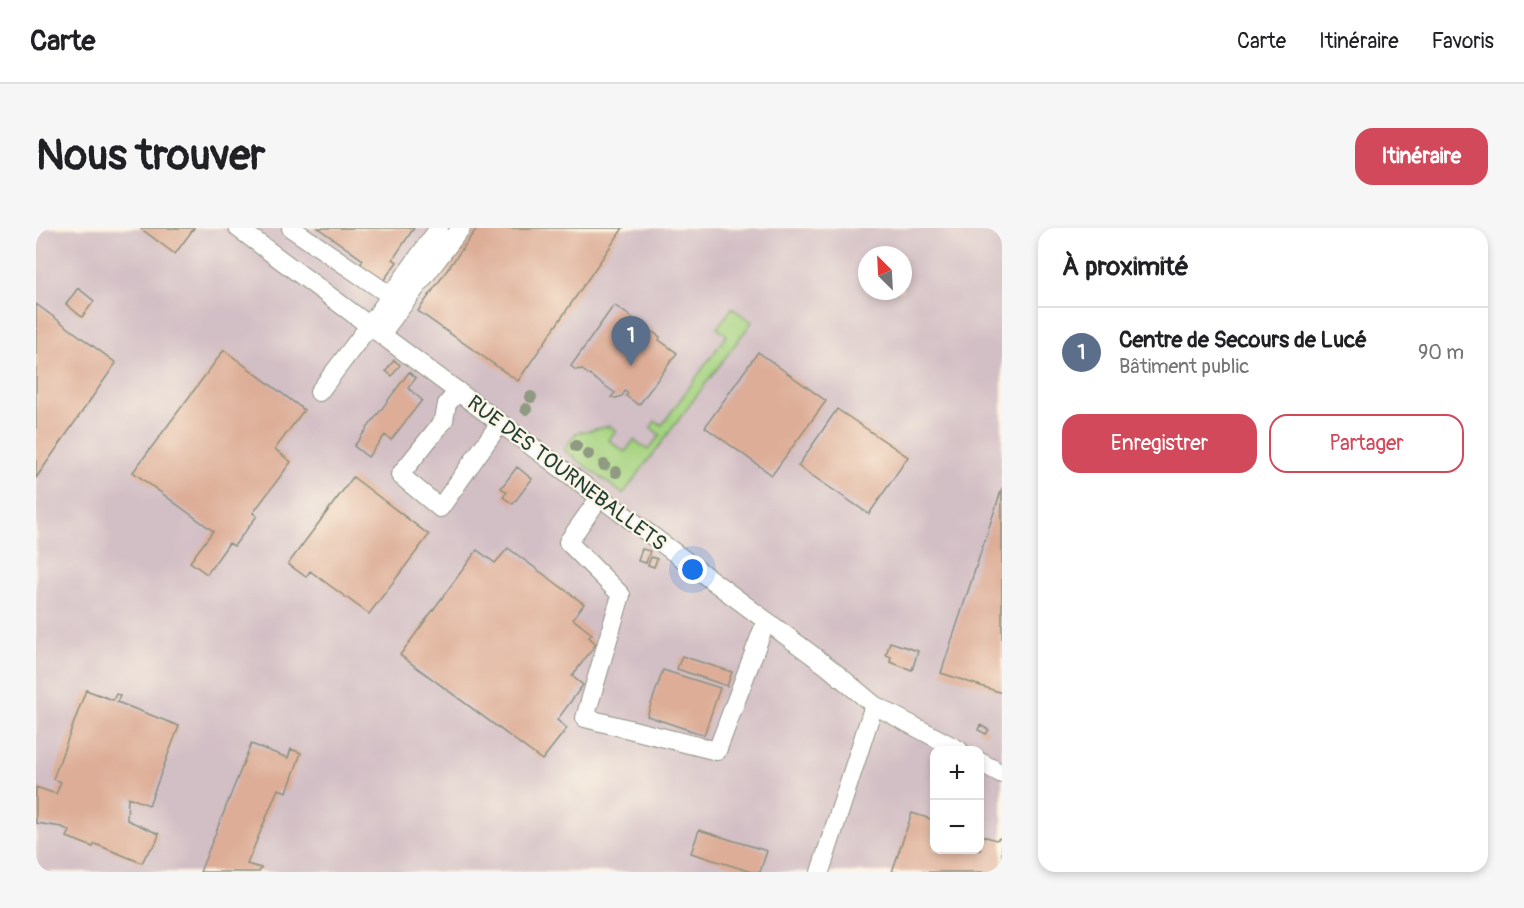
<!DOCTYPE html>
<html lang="fr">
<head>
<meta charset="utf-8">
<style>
	:root { --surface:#fff; --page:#f6f6f6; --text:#202124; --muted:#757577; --line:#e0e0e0; --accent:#d1495b }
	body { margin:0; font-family:Pangolin,sans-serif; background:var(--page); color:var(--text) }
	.controls { position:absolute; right:18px; bottom:18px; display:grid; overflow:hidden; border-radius:12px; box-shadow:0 3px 9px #0003 }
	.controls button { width:54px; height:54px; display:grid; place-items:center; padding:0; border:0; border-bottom:2px solid var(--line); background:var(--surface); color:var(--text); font:30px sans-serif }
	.compass { position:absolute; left:822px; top:18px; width:54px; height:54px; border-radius:50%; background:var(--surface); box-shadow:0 3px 9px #0003; rotate:336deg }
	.you { position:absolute; left:657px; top:342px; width:21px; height:21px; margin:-15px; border:4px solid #fff; border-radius:50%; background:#1a73e8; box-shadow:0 0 0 9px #1a73e833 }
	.badge { display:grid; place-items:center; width:39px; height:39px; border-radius:50%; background:var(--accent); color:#fff; font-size:20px; font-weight:700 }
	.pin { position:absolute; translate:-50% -50px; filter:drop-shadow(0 2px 3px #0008) }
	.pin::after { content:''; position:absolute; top:32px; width:21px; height:18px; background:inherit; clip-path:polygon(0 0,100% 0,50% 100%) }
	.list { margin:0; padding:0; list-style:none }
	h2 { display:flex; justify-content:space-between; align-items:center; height:78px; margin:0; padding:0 24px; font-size:26px }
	h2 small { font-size:20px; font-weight:400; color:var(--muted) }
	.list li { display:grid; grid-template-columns:39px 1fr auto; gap:18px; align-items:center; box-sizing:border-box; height:90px; padding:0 24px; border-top:2px solid var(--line) }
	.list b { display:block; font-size:22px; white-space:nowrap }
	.list p { margin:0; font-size:20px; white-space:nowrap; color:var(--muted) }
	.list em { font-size:20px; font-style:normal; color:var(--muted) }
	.actions { display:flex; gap:12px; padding:18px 24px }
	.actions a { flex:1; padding:14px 0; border:2px solid var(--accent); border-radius:18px; text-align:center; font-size:21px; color:var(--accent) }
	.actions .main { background:var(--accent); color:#fff }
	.map { position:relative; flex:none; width:966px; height:644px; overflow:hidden; border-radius:18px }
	header { display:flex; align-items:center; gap:36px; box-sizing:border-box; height:84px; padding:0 30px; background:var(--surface); border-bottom:2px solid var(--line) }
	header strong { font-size:28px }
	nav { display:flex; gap:33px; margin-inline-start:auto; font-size:21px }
	.intro { display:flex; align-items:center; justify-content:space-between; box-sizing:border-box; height:144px; padding:0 36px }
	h1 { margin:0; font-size:42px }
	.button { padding:15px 27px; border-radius:18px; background:var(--accent); color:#fff; font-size:21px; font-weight:700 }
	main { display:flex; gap:36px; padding:0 36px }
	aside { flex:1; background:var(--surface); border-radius:18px; box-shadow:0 3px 9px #0003 }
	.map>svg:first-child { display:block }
	.industrial { fill:#d2bec5; fill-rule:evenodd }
	.green { fill:#a6d381; stroke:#62885a; stroke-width:1.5 }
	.building { fill:#ddad97 }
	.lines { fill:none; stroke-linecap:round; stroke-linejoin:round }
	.minor-casing { stroke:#8c9180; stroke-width:20 }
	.minor { stroke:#fff; stroke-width:18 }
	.tree { fill:#909981 }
	.labels { text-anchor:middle; stroke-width:4.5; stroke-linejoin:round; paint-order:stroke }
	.street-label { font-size:21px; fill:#1f3d34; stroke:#fcf5e5 }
</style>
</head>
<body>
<header>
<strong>Carte</strong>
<nav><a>Carte</a><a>Itinéraire</a><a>Favoris</a></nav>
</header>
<div class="intro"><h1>Nous trouver</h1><a class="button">Itinéraire</a></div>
<main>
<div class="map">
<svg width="966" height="644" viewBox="0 0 966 644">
	<rect width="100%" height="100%" fill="#fcf5e5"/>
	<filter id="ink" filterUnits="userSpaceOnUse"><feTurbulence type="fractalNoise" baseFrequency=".0167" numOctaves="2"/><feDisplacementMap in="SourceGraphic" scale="12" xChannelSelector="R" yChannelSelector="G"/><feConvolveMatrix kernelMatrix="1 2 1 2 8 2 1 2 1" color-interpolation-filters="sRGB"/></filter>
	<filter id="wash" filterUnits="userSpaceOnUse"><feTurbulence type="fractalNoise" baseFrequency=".008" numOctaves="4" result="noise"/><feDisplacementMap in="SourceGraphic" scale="24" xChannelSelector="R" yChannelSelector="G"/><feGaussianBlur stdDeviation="1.35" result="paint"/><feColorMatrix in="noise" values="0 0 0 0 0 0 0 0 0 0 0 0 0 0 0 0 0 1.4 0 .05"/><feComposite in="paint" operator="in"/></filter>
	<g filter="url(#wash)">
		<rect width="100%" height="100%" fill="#f8e5cd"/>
		<path class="industrial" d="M0 0H966V644H0ZM831 27H867V63H831ZM898 522H944V622H898Z"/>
		<path class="green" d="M696 80 716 94 587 266 528 222 540 205 574 198 580 203 573 212 589 224 598 212 612 222 624 207 615 200 619 193 626 197 691 107 681 100Z"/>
		<g id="blocks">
			<path class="building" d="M104 0H158L139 26Z
				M282 0H378L357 31 361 34 345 56 322 40 327 32Z
				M441 0H587L482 153 382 83Z
				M42 60 58 73 46 89 30 76Z
				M0 76 80 135 0 250Z
				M578 77 624 109 623 112 641 125 603 177 590 168 592 165 589 163 586 168 580 170 575 169 579 165 545 141 540 142 535 138Z
				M188 122 268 182 239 221 255 234 217 285 221 288 198 318 193 315 171 346 154 334 177 303 97 244Z
				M722 124 790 173 736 247 669 199Z
				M358 132 364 137 356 148 350 143Z
				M373 144 380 150 372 160 386 172 355 212 349 207 332 229 318 218Z
				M801 181 872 229 833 286 762 238Z
				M481 239 496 251 477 276 467 269 471 264 465 260Z
				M317 249 393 307 333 386 274 343 270 349 252 336Z
				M966 260V465L905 445Z
				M472 320 548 376 537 391 556 406 553 409 560 416 536 448 547 457 521 492 531 500 506 532 364 427 441 322 459 335Z
				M606 321 614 323 610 335 602 333Z
				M615 329 621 331 618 339 612 337Z
				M854 414 882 423 876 442 854 434 855 429 850 427Z
				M646 428 696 444 691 458 641 441Z
				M627 442 684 460 668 507 611 488Z
				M50 462 77 472 80 466 84 467 81 474 143 498 113 577 92 569 91 592 123 606 120 615 110 627 106 635 59 616 57 619 31 609 34 603 26 599 0 595V559L20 566 25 554 17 551Z
				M944 497 953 502 950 506 942 502Z
				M215 516 252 530 255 521 265 525 251 564 242 561 211 636 225 640 223 644H164Z
				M876 585 898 592V622H944V607L960 612 966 609V644H856Z
				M663 602 731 623 724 644H716L655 625Z"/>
		</g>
	</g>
	<g filter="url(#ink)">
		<use href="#blocks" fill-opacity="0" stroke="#8c9180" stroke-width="1.5"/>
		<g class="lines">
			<g class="minor-casing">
				<path id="minor" d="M202 0 791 438 838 477 923 522
					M255 0 355 68
					M345 106 425 0
					M422 163 411 176 408 192 364 247 404 280 464 195
					M283 164 333 98 403 0
					M564 269 532 314 585 367 549 490 681 523 730 393
					M944 534 966 546
					M784 644 838 477"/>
			</g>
			<use href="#minor" class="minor"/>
		</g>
		<g class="tree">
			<circle cx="495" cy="169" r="6"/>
			<circle cx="490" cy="181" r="6"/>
			<circle cx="540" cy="218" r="6"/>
			<circle cx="552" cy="226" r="6"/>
			<circle cx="568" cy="237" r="6"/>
			<circle cx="580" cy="244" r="6"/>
		</g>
	</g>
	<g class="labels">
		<g class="street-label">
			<text transform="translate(531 245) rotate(37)" y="7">RUE DES TOURNEBALLETS</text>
		</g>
	</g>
</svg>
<div class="controls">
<button>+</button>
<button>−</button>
</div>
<svg class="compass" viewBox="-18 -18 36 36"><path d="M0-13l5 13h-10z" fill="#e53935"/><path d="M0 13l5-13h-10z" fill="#757577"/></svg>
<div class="you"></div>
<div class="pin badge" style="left:595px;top:138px;background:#5c6f8a">1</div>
</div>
<aside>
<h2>À proximité<small></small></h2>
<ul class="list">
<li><span class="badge" style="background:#5c6f8a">1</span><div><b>Centre de Secours de Lucé</b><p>Bâtiment public</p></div><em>90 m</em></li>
</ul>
<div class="actions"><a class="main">Enregistrer</a><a>Partager</a></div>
</aside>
</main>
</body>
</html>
